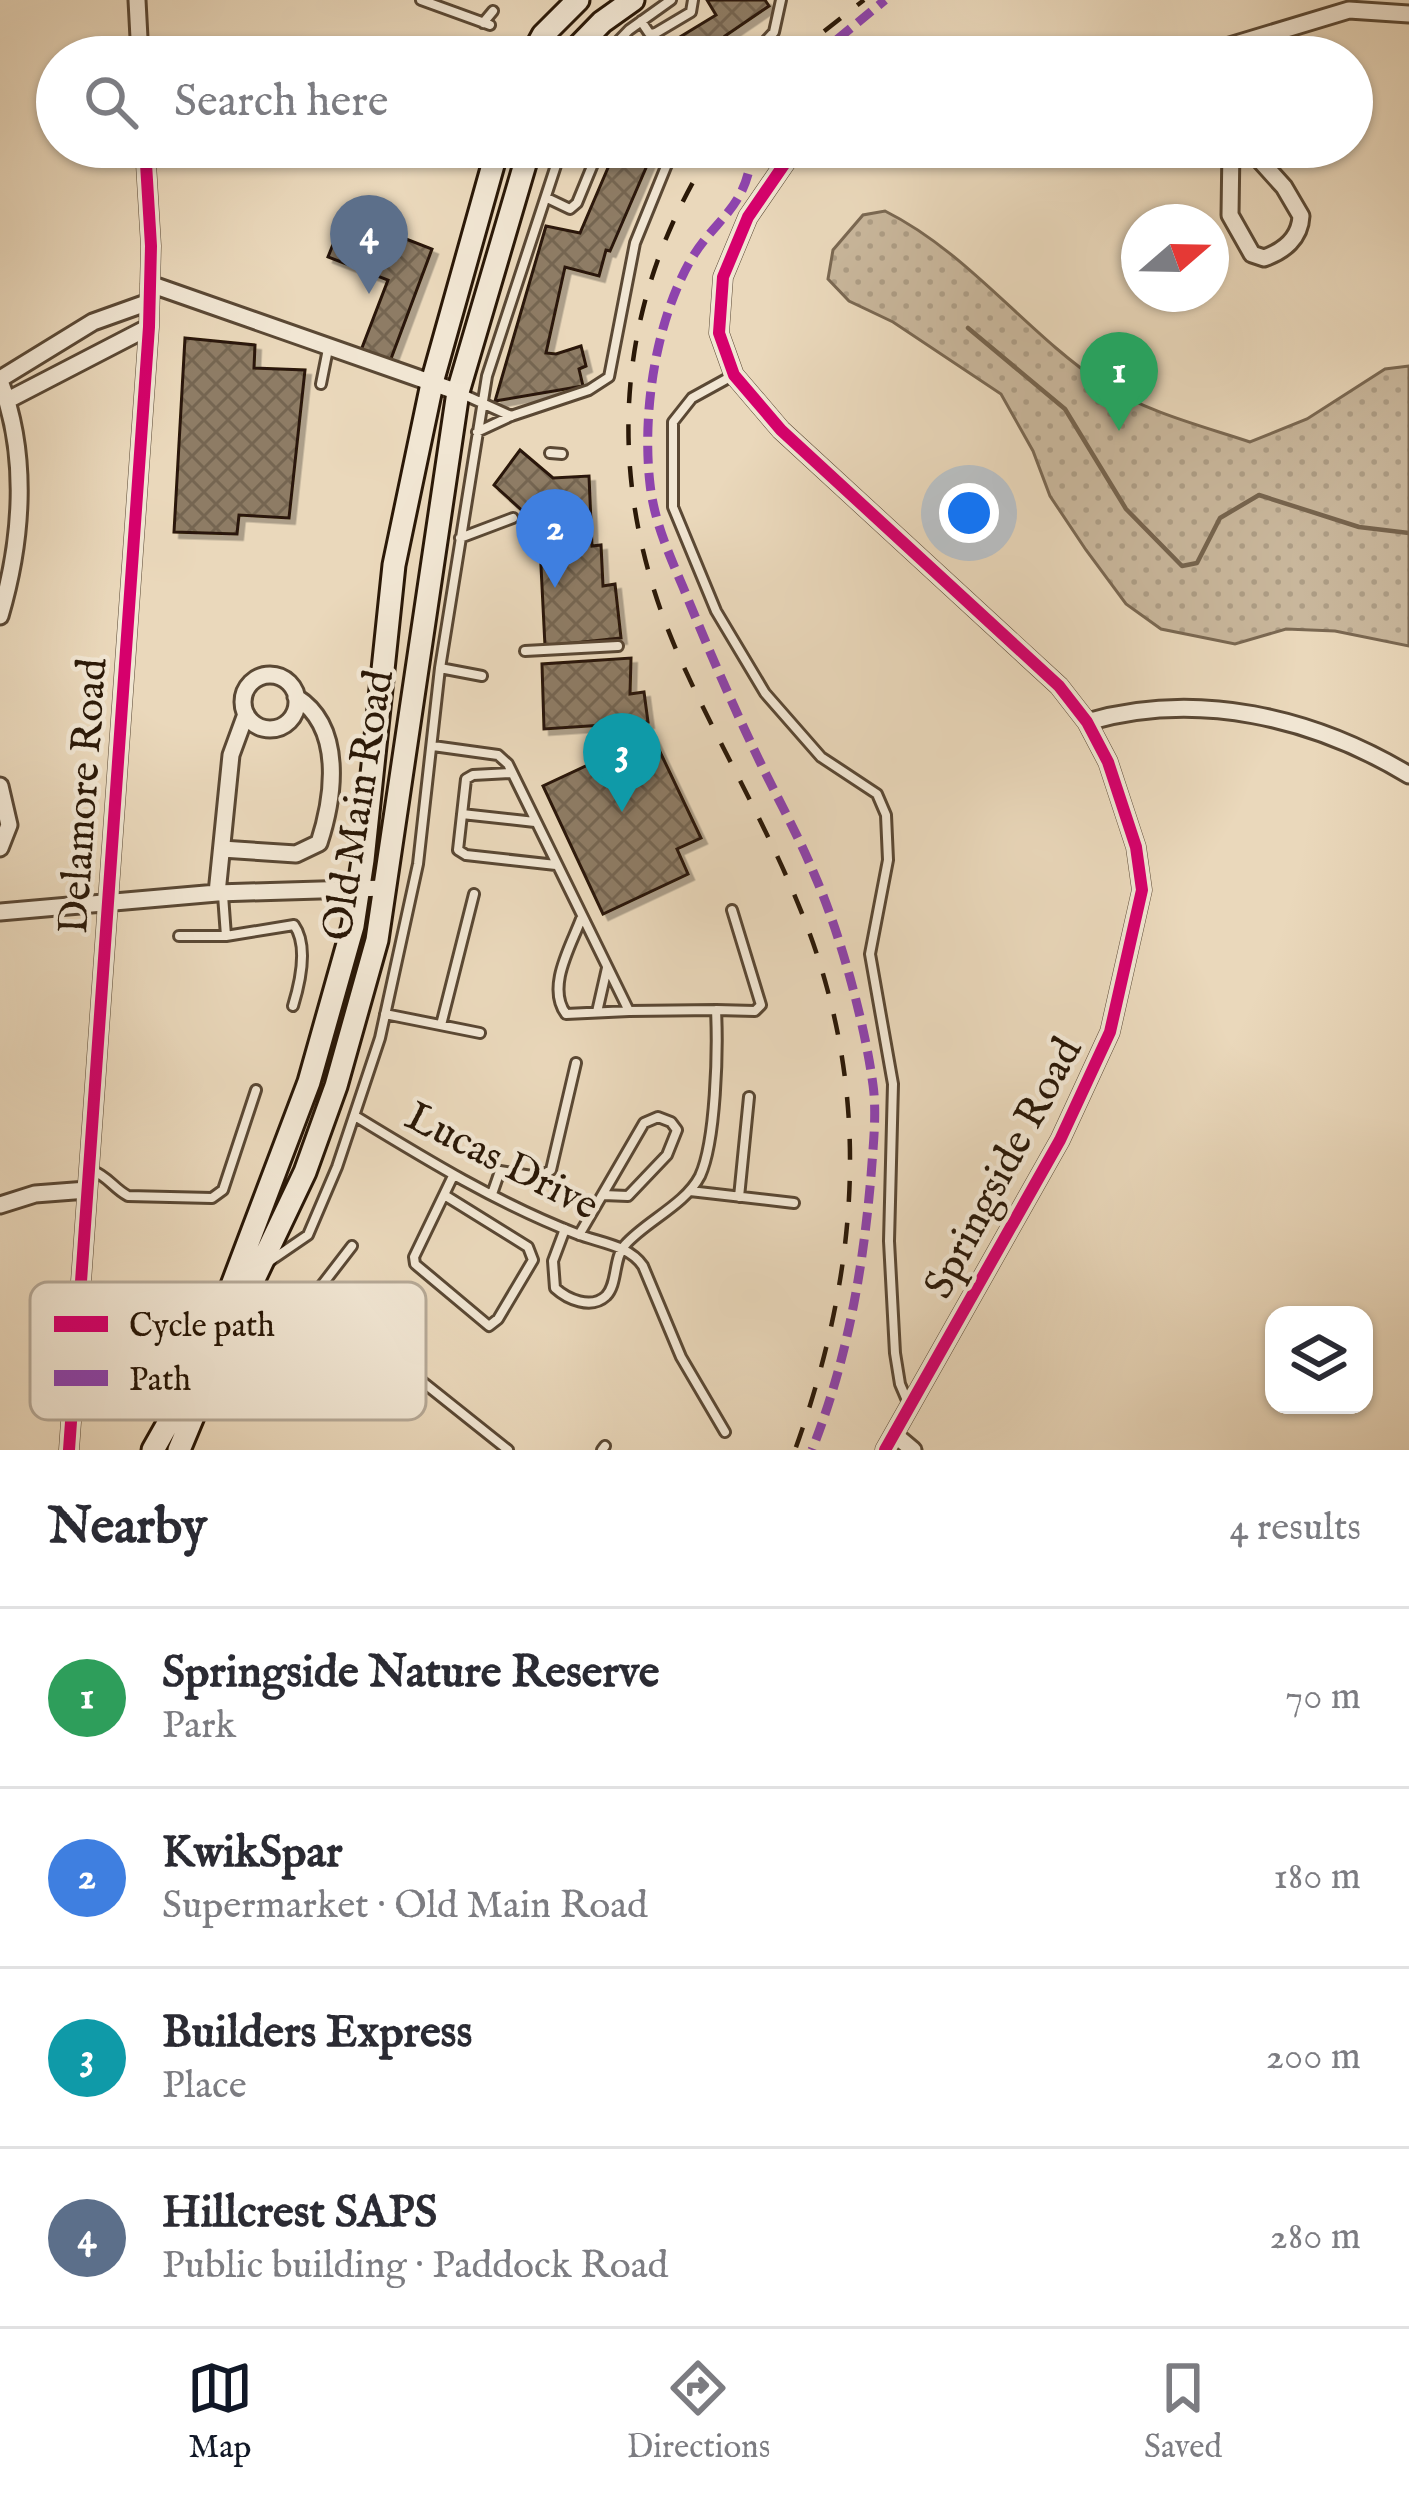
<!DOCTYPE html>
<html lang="en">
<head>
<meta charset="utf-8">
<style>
	:root { --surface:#fff; --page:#f2f2f3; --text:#2b2b33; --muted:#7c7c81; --line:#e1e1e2; --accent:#111827 }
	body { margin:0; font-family:"IM FELL English",serif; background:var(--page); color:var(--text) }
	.controls { position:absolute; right:36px; bottom:36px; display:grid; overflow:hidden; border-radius:24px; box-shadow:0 3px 9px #0004 }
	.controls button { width:108px; height:108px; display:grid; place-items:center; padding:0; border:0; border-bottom:3px solid var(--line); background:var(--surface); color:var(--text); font:60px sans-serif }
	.compass { position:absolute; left:1121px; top:204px; width:108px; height:108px; border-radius:50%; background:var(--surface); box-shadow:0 3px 9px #0004; rotate:70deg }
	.you { position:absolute; left:969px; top:513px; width:42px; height:42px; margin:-30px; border:9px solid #fff; border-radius:50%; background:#1a73e8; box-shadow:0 0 0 18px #1a73e833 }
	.badge { display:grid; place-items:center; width:78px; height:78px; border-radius:50%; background:var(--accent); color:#fff; font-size:39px; font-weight:700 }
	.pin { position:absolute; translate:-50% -99px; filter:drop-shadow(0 3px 6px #0008) }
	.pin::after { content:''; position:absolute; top:63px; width:42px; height:36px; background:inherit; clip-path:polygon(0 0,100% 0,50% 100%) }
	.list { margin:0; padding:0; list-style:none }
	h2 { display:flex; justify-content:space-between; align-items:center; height:156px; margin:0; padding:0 48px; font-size:51px }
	h2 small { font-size:39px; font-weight:400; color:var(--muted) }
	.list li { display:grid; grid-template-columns:78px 1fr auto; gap:36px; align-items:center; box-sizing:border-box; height:180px; padding:0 48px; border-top:3px solid var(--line) }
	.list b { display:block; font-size:45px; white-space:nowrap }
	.list p { margin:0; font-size:39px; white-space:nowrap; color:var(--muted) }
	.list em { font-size:39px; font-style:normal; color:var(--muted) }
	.icon { flex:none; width:66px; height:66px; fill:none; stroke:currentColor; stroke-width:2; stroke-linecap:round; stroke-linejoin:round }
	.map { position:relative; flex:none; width:1409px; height:1450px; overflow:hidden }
	.search { position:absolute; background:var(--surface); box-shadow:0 3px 9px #0004; left:36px; right:36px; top:36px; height:132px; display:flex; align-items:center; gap:30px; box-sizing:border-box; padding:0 42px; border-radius:66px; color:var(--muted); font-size:45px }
	.sheet { height:876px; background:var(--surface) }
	nav { display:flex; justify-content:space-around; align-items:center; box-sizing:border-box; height:168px; border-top:3px solid var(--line); background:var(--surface); font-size:33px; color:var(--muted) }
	nav a { display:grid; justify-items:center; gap:6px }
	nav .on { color:var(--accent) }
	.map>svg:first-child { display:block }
	.park { fill:url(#park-dots); stroke:#7a6852; stroke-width:3 }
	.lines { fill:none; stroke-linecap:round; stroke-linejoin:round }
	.stream { stroke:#76644e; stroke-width:4.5 }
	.building { fill:url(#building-cross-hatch); stroke:#2a1807; stroke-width:3; filter:url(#shadow) }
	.lane-casing { stroke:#5a4834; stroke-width:14 }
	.street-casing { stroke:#5a4834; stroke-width:21 }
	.secondary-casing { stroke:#2a1807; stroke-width:27 }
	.lane { stroke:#f1e6d3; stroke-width:8 }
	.street { stroke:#f1e6d3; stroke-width:15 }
	.secondary { stroke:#f1e6d3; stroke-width:21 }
	.rail { stroke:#2a1807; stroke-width:4.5; stroke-dasharray:21 21; stroke-linecap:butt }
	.quiet { stroke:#8e44ad; stroke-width:9; stroke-dasharray:18 9; stroke-linecap:butt }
	.cycleway-casing { stroke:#f1e6d3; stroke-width:20 }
	.cycleway { stroke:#d6006c; stroke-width:12 }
	.labels { text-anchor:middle; stroke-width:9; stroke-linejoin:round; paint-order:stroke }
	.street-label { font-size:42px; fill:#2a1807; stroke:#f1e6d3 }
	.key { fill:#f1e6d3; stroke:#b5a896; stroke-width:3 }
	.key-label { font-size:33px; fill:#2a1807 }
</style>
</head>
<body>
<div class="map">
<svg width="1409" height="1450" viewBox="0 0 1409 1450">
	<defs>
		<pattern id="park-dots" width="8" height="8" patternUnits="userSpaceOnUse" patternTransform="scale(3)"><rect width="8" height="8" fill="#c9b79c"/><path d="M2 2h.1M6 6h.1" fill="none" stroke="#ad9d85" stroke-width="1.8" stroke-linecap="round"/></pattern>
		<pattern id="building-cross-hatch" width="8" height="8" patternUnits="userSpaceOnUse" patternTransform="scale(3)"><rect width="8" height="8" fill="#8e7c65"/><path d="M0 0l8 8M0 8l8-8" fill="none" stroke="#746551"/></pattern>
		<filter id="shadow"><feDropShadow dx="5.5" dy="5.5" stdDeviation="0" flood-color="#0004"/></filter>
	</defs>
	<rect width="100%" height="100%" fill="#ead8bb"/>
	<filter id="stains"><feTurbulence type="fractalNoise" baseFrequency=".00167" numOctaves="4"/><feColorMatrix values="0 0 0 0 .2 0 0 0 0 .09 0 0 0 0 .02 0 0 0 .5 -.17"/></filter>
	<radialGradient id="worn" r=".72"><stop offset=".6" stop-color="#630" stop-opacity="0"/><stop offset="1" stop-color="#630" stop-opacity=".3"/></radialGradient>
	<path class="park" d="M885 211C969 253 1026 333 1103 384 1146 412 1202 426 1250 442L1307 419 1385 369 1409 366V646L1335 631 1286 629 1235 644 1161 629 1126 604 1086 550 1050 496 1033 451 1001 394 893 322 849 301 828 279 833 250 863 215Z"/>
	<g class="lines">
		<path class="stream" d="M968 328 1065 409 1126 509 1182 566 1197 563 1220 518 1259 495 1359 527 1409 533"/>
	</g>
	<path class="building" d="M707 0H765L769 6 725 36 731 47 715 57H647L716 15Z
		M612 147H655L610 251 606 250 599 276 565 267 546 353 556 354 581 346 586 366 579 369 583 386 495 401 546 226 580 233 613 156Z
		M347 209 372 219 362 248 393 259 401 237 432 249 389 364 360 353 388 280 328 257Z
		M185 338 255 345 254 368 305 370 289 518 239 515 237 534 174 532Z
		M520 450 553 478 589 476 592 546 601 545 603 586 615 584 621 638 545 646 539 526 494 485Z
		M631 658 630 694 644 692 648 722 544 729 542 664Z
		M652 735 701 838 677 849 688 874 603 914 543 786Z"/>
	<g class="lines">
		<g class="lane-casing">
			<path id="lane" d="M421 0 490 25
				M641 21 649 33 654 34 691 12 693 0
				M483 23 493 11
				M603 57 629 30 671 0
				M751 57 774 32 781 0
				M547 198 570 209 577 203 600 147
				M732 376 692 398 673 422V507L716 611 765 693 821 757 877 794 886 815 888 860 870 954 893 1084 889 1241 895 1353 900 1384 909 1405
				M321 384 328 349
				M460 393 511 416
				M477 432 511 416 589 390 609 377 635 243 674 147
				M550 453 562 454
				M460 538 513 518
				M525 651 618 646
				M440 668 482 676
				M433 746 498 755 508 764 629 1011 716 1010C718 1050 716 1141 700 1176 685 1205 646 1221 625 1245 613 1258 618 1284 606 1296 591 1310 567 1299 555 1288L553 1261 565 1229
				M512 773 473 775 466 779 458 850 466 855 556 865
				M462 814 535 822
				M223 895 226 936
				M581 919C571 946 546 987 566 1014L629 1011
				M179 936H226L294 925C309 946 300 983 293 1006
				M716 1010 755 1011 761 1005 732 910
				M597 1012 607 968
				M385 1014 480 1033
				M441 1025 474 894
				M355 1116C427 1160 499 1204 577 1234 600 1243 629 1245 643 1266L681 1357 725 1432
				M91 1170C108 1176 113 1188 128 1196L212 1198 223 1190 256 1090
				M690 1191 794 1203
				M492 1194 500 1171 539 1177 551 1170 576 1063
				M446 1196 528 1247 533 1260 498 1319 489 1326 415 1264 414 1257 453 1176
				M739 1197 749 1097
				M579 1235 644 1123 658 1117 671 1122 677 1130 667 1155 628 1196 603 1195
				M270 1261 308 1235 337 1167 380 1038 418 864 440 668 487 376 562 147
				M315 1296 508 1450
				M203 1406 227 1402 238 1394 352 1246
				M602 1450 605 1446"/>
		</g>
		<g class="street-casing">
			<path id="street" d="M137 0 140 57
				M879 57 915 51 1009 57
				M1193 57 1349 10 1409 14
				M796 147 748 217 723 277 719 333 734 375 781 430 1059 686 1087 722 1108 762 1136 847 1142 890 1110 1032 1060 1140 885 1450
				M1231 147 1230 215 1252 254 1264 258C1284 251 1300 238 1301 216L1284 187 1248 147
				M150 284 458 392
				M0 379 93 322 149 302
				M0 381C29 456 22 541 0 616
				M8 400 149 327
				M243 702a27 27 0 1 1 54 0a27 27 0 1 1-54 0Z
				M1087 722C1197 690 1313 717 1409 775
				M0 786 9 825 0 848
				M222 849 296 854 319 843C334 797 344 727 296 697
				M217 893 231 755 246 714
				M0 912 217 893 386 888
				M0 1205 35 1194 87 1190
				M894 1434 913 1450
				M69 1450 149 327 151 246 145 147"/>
		</g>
		<g class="secondary-casing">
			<path id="secondary" d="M531 57 543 35 578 0
				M568 57 602 22 633 0
				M212 1338 309 1082 353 926 363 860 394 565 433 379 498 147
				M153 1450 200 1367
				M179 1450 224 1342 305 1172 336 1086 377 940 458 392 530 147"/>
		</g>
		<use href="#lane" class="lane"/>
		<use href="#street" class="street"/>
		<use href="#secondary" class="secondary"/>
		<path class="rail" d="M791 57 864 0
			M714 147C609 310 603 491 683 665 732 773 796 873 827 988 870 1144 849 1300 795 1450"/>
		<path class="quiet" d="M816 57 885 0
			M752 147C749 209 714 218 689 263 655 325 642 414 650 484 654 521 669 554 683 587 707 646 732 704 760 762 778 799 799 837 815 876 840 933 865 1024 873 1085 877 1114 873 1147 871 1176 863 1270 847 1361 812 1450"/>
		<g class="cycleway-casing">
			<path id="cycleway" d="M796 147 748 217 723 277 719 333 734 375 781 430 1059 686 1087 722 1108 762 1136 847 1142 890 1110 1032 1060 1140 885 1450
				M69 1450 149 327 151 246 145 147"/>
		</g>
		<use href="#cycleway" class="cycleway"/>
	</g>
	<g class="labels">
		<g class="street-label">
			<text transform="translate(81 796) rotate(-86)" y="15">Delamore Road</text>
			<text transform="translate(356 805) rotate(-81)" y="15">Old Main Road</text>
			<text transform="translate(503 1159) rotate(27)" y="15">Lucas Drive</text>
			<text transform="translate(1001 1167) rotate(-62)" y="15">Springside Road</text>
		</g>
	</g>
	<rect x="30" y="1282" width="396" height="138" rx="18" class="key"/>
	<rect x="54" y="1316" width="54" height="16" fill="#d6006c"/>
	<rect x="54" y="1370" width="54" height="16" fill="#8e44ad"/>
	<g class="key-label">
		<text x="129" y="1336">Cycle path</text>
		<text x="129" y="1390">Path</text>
	</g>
	<rect width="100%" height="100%" filter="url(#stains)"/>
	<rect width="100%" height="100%" fill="url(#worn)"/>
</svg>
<div class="controls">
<button><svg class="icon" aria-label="layers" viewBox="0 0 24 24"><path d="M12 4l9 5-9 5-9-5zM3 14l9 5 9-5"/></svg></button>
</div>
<svg class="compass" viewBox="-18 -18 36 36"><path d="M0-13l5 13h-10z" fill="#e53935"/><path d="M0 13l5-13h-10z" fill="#7c7c81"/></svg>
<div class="you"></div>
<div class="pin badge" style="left:1119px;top:431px;background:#2e9e5b">1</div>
<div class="pin badge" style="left:555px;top:588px;background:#3f7fe0">2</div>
<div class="pin badge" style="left:622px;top:812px;background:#0f9aa8">3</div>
<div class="pin badge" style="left:369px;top:294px;background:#5c6f8a">4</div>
<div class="search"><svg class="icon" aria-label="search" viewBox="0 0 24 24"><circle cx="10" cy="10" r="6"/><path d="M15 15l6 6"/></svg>Search here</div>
</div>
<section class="sheet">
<h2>Nearby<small>4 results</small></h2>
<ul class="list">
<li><span class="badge" style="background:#2e9e5b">1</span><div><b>Springside Nature Reserve</b><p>Park</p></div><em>70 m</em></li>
<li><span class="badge" style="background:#3f7fe0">2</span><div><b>KwikSpar</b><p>Supermarket · Old Main Road</p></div><em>180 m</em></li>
<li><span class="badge" style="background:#0f9aa8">3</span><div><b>Builders Express</b><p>Place</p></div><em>200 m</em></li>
<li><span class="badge" style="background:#5c6f8a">4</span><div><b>Hillcrest SAPS</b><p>Public building · Paddock Road</p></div><em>280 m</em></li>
</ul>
</section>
<nav>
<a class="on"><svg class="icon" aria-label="map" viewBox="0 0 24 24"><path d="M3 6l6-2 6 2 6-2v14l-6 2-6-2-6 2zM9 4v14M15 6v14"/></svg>Map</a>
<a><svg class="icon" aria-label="directions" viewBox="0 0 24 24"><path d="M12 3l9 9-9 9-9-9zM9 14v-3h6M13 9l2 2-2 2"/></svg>Directions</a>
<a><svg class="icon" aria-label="saved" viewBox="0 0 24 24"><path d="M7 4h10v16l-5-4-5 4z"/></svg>Saved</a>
</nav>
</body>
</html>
